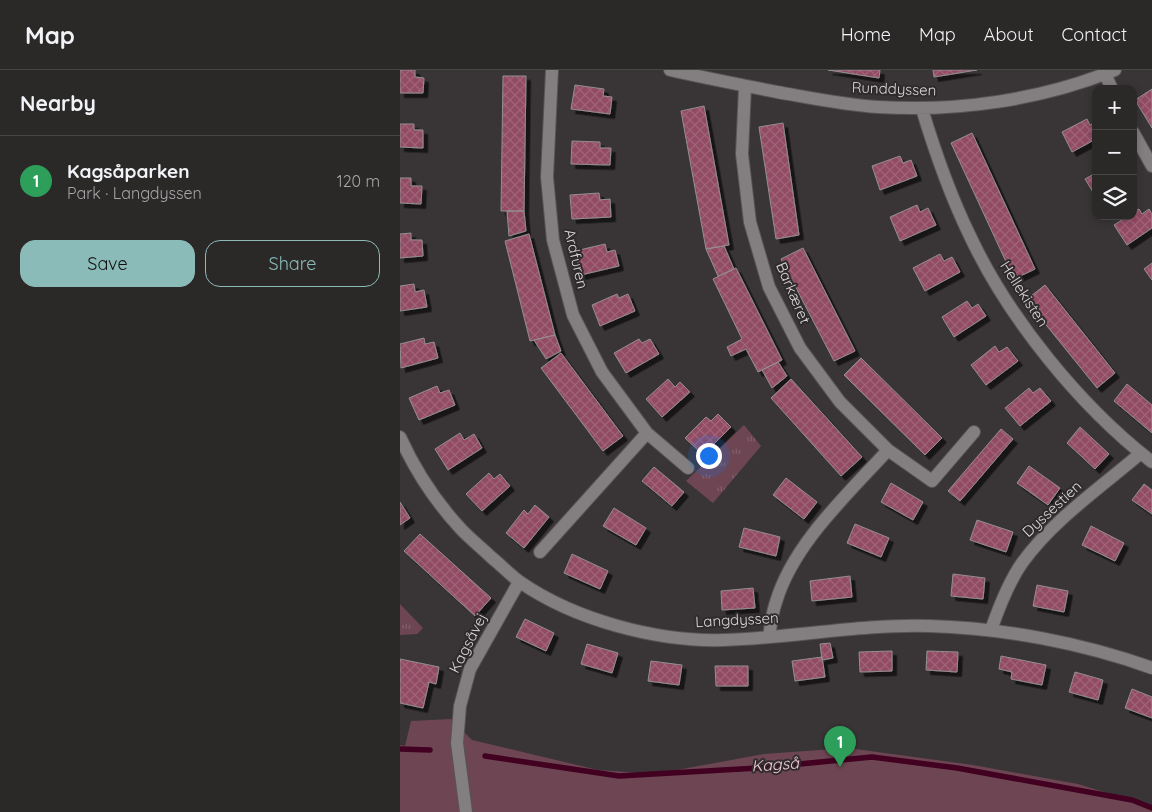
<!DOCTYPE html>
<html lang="en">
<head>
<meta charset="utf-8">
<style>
	:root { --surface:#2b2828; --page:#333030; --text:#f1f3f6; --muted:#a6a6a8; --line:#474445; --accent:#8bbbb9 }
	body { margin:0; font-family:Quicksand,sans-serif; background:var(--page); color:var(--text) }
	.controls { position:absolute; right:15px; top:15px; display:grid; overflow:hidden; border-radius:10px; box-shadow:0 2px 8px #0003 }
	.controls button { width:45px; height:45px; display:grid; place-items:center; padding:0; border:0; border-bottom:1px solid var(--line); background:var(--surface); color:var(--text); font:25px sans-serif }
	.you { position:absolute; left:308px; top:385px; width:18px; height:18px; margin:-12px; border:4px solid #fff; border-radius:50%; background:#1a73e8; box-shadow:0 0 0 8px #1a73e833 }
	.badge { display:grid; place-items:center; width:32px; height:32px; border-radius:50%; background:var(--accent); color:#fff; font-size:16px; font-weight:700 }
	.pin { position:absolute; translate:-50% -41px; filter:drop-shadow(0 1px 2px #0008) }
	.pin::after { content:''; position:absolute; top:26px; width:18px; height:15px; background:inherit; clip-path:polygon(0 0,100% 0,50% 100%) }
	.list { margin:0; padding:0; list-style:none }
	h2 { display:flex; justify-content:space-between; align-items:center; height:65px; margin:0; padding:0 20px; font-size:21px }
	h2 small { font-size:16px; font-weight:400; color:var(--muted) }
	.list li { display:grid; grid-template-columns:32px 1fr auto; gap:15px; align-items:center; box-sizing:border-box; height:90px; padding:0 20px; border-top:1px solid var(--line) }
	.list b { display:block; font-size:19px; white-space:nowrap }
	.list p { margin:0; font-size:16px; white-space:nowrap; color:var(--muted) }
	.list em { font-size:16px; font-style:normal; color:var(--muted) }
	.actions { display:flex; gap:10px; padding:15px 20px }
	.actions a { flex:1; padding:11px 0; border:1px solid var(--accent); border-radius:15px; text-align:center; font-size:18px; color:var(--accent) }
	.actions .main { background:var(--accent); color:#111 }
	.icon { flex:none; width:28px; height:28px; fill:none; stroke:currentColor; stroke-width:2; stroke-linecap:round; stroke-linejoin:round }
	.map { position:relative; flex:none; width:752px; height:742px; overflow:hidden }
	header { display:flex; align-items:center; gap:30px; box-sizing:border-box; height:70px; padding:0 25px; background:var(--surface); border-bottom:1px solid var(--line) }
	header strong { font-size:24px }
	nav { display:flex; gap:28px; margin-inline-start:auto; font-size:18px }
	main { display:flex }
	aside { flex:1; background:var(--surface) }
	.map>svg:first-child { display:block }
	.grass { fill:url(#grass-tufts) }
	.park { fill:#6e4553 }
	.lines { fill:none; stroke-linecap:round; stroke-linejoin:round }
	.stream { stroke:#420121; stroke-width:5.5 }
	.building { fill:url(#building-cross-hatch); stroke:#948e90; filter:url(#shadow) }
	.minor-casing { stroke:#585456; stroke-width:14 }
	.minor { stroke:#837e7f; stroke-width:12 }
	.labels { text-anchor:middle; stroke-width:4; stroke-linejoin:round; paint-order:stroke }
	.street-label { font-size:15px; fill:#dad7d8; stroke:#2f2b2c }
	.water-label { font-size:16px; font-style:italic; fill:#f7ccd9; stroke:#2f2b2c }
</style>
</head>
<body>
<header>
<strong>Map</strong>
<nav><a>Home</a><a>Map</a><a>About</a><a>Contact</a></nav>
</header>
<main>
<aside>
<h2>Nearby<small></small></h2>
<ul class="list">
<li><span class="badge" style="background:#2e9e5b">1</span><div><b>Kagsåparken</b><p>Park · Langdyssen</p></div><em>120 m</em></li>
</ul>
<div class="actions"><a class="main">Save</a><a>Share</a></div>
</aside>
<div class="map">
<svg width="752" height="742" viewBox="0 0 752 742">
	<defs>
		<pattern id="grass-tufts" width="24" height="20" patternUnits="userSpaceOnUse" patternTransform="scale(1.25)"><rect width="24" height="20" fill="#6e4553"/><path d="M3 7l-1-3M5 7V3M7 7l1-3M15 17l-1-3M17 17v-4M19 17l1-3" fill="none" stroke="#825f6b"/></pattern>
		<pattern id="building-cross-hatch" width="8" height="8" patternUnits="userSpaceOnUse" patternTransform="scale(1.25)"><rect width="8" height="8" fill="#914b64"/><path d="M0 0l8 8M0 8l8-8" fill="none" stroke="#a06479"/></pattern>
		<filter id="shadow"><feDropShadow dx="4.5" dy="4.5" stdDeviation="0" flood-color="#0009"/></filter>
	</defs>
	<rect width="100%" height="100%" fill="#393536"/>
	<path class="grass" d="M344 355 361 376 313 433 286 411Z
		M0 534 23 558 17 564 0 565Z"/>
	<path class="park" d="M51 649 72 670 198 700 255 704 364 684 448 678 573 695 678 714 752 737V742H0V675L5 676 11 651Z"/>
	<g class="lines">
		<path class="stream" d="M0 679 30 680
			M85 686 219 706 358 698 472 687 557 698 732 730 752 738"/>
	</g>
	<path class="building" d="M0 0H15V7L24 8 23 23H0Z
		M428 0H480L479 8Z
		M533 0H577L534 7Z
		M103 6H126L124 141H101Z
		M175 15 204 19 203 26 212 27 210 44 171 39Z
		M752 19V58L735 30Z
		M304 36 329 175 306 179 281 41Z
		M687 49 690 55 696 52V69L672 82 662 62Z
		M383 53 399 165 376 169 359 57Z
		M0 54H14V60H23V78L0 77Z
		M572 63 635 199 614 209 551 73Z
		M172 71 200 72V78H211L210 95 171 94Z
		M500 86 503 93 511 90 517 106 480 120 472 96Z
		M696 103V127L685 109Z
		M0 108H11V116H22L21 134 0 133Z
		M199 123 200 130 210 129 211 147 172 149 170 125Z
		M517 135 520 142 528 138 536 155 500 171 490 147Z
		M739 139 742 144 749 139 752 144V158L727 175 714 155 728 146H733V142Z
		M107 141H124L126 161 109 166Z
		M11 163V170H22L23 186 0 188V164Z
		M129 164 155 265 130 271 105 171Z
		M205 174 207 182 215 180 219 196 181 205 175 181Z
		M324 176 334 199 318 206 306 179Z
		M403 178 455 281 434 291 381 189Z
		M540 184 544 191 552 187 560 202 525 221 513 198Z
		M752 193V210L744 199Z
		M336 198 382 290 358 302 346 279 331 286 327 277 342 269 313 209Z
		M14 214 15 222 24 220 27 237 0 241V216Z
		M645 215 715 303 697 318 626 230Z
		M217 224 219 228 228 224 235 241 200 256 192 235Z
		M567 231 572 238 578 234 586 246 554 267 542 247Z
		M155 265 161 281 146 289 134 270Z
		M24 268 25 274 34 272 38 288 1 298 0 274Z
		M239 269 242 273 250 269 259 284 226 303 214 283Z
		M595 276 599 282 607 277 618 291 586 315 571 295Z
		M161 283 223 366 203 381 141 298Z
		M461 288 542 368 525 385 444 305Z
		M378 292 387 306 372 318 362 300Z
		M268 309 275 317 280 312 290 322 262 347 246 329Z
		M391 309 462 387 441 406 371 328Z
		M727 314 752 335V363L714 331Z
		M37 316 40 323 49 320 55 335 19 350 9 328Z
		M629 318 633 323 640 318 651 331 620 356 605 338Z
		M318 344 331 357 303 385 285 368 306 347 311 351Z
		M680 357 709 384 695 399 667 373Z
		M601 359 613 369 560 431 548 421Z
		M60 363 64 370 74 364 82 378 48 400 35 379Z
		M629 396 660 418 648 435 617 413Z
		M254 397 284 422 272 436 242 411Z
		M89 403 94 409 100 404 110 416 82 441 66 424Z
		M386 408 417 432 404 449 373 425Z
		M491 413 523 432 513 450 481 432Z
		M744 414 752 420V444L732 430Z
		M0 432 10 448 0 455Z
		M135 435 149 447 124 478 106 463 124 440 128 444Z
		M214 438 246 458 236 475 203 456Z
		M577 450 613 462 606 482 570 470Z
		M455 454 489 468 481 487 447 473Z
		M691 456 724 473 715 491 682 475Z
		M344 458 380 467 376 486 339 477Z
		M20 464 91 528 75 546 4 481Z
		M172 484 208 501 200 519 164 503Z
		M553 504 585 508 583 529 551 526Z
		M450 506 452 527 412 531 410 511Z
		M637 515 668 521 664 542 633 536Z
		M353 518 355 538 322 540 321 521Z
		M125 549 154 563 146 581 116 567Z
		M430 573 433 588 422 590 420 574Z
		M187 574 218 583 212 603 181 594Z
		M492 581V601L460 602 459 582Z
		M527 581 558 582 557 602 526 600Z
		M601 586 646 595 642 615 611 609 612 602 599 599Z
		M422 587 425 607 395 611 392 591Z
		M0 589 39 597 36 614 29 612 23 638 0 633Z
		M251 591 282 595 279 615 248 611Z
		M315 596H348V616H316Z
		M675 602 703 610 698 630 669 622Z
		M732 619 752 627V648L725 638Z"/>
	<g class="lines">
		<g class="minor-casing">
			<path id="minor" d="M152 0 147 107 153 170 173 245 202 302 247 363 288 398
				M270 0C305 8 341 15 377 22 411 28 444 35 478 37 558 42 641 30 715 0
				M705 4 712 19
				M345 17 342 84 350 152 369 217 400 278 440 332 488 380 532 411 574 362
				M522 39C535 82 550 125 570 166 609 249 680 336 752 392
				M733 62 752 96
				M0 367C15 400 36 432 60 458 70 469 81 477 91 487 101 495 110 505 120 512 175 550 257 572 324 570 392 568 460 554 529 556 603 558 683 573 752 598
				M140 482 247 363
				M591 560C599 537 608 513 622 493 653 450 700 418 741 383
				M369 566C371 555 372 543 376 532 393 474 448 424 488 380
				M66 742 57 673 60 636 70 599 119 512"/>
		</g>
		<use href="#minor" class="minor"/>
	</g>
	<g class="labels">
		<g class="street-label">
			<text transform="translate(494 19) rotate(2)" y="5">Runddyssen</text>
			<text transform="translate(176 189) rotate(77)" y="5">Ardfuren</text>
			<text transform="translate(393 223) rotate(67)" y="5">Barkæret</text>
			<text transform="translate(624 224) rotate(57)" y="5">Hellekisten</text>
			<text transform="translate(652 439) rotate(-43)" y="5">Dyssestien</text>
			<text transform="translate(337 550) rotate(-3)" y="5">Langdyssen</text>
			<text transform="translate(68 573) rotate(-63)" y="5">Kagsåvej</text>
		</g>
		<g class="water-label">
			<text transform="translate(375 694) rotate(-4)" y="6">Kagså</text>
		</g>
	</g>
</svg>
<div class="controls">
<button>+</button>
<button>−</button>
<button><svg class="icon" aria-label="layers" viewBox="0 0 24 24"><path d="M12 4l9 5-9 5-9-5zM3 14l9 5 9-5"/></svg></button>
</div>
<div class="you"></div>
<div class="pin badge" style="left:440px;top:697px;background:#2e9e5b">1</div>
</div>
</main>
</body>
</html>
